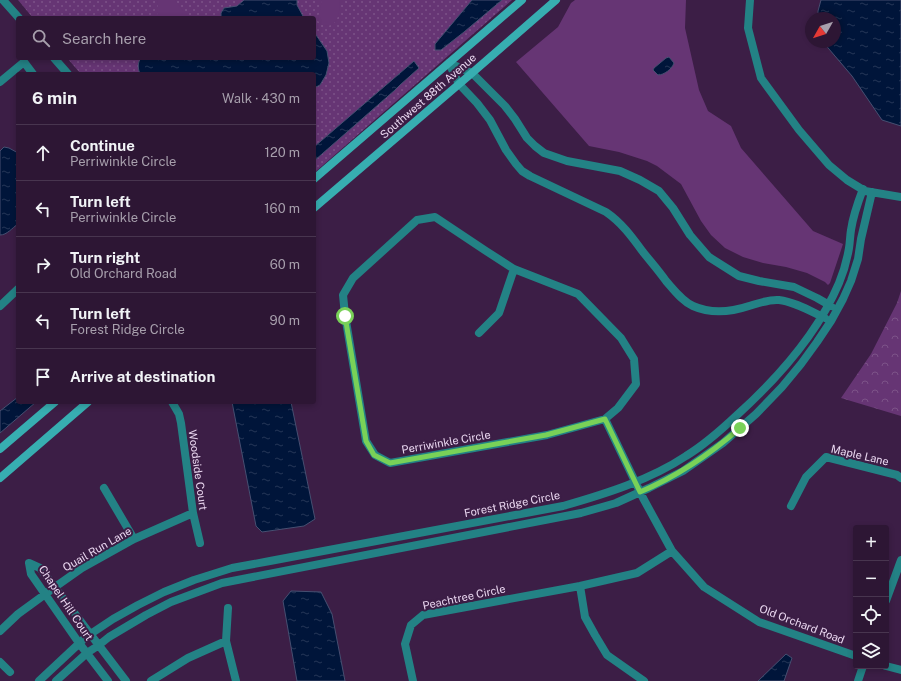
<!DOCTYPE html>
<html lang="en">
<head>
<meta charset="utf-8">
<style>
	:root { --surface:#2d1634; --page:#351f3c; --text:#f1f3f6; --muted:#a79fac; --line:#48354f }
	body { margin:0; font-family:"Public Sans",sans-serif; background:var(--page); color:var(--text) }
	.controls { position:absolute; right:12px; bottom:12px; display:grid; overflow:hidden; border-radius:4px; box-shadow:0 2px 6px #0003 }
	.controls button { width:36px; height:36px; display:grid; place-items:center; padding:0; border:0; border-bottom:1px solid var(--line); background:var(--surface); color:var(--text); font:20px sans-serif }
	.compass { position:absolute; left:805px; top:12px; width:36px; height:36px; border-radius:50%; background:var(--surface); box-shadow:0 2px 6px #0003; rotate:231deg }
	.stop { position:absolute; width:12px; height:12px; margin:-9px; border:3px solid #79d158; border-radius:50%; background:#fff }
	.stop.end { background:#79d158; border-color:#fff; box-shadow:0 1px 4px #0008 }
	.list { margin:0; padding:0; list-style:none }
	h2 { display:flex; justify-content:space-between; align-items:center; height:52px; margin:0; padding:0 16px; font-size:17px }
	h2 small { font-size:13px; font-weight:400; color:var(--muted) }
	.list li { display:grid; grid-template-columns:26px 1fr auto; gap:12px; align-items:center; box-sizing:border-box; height:56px; padding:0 16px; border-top:1px solid var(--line) }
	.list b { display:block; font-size:15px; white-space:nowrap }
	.list p { margin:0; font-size:13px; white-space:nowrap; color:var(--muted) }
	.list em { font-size:13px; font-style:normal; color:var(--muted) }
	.icon { flex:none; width:22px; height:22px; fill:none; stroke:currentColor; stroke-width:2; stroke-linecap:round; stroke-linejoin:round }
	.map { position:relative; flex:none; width:901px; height:681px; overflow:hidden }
	.search { position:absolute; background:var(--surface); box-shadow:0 2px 6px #0003; left:16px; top:16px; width:300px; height:44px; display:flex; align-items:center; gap:10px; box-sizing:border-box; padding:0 14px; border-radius:4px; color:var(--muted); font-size:15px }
	.panel { position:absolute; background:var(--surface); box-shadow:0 2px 6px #0003; left:16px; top:72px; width:300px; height:332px; border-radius:4px }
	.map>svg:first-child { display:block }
	.grass { fill:url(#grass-dots) }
	.park { fill:url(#park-crowns) }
	.garden { fill:#663574 }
	.water { fill:url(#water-ripples); stroke:#464f71 }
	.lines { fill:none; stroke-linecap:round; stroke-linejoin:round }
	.minor { stroke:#238285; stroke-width:8 }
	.tertiary { stroke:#238285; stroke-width:8 }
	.secondary { stroke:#37aeb1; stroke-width:8 }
	.route { stroke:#79d158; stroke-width:5 }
	.labels { text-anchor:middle; stroke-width:4; stroke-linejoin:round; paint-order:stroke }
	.street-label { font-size:11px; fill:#ead7f0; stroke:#3c1e46 }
</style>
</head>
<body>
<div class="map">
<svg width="901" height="681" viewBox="0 0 901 681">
	<defs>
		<pattern id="grass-dots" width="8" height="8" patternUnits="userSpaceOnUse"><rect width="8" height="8" fill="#663574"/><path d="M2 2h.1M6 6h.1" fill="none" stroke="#7c5288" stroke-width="1.8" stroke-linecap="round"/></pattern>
		<pattern id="park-crowns" width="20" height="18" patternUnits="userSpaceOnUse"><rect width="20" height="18" fill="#663574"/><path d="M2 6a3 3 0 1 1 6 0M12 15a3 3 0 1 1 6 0" fill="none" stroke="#7c5288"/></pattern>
		<pattern id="water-ripples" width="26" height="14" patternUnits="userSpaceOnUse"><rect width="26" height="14" fill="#00153a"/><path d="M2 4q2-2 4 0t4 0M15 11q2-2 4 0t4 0" fill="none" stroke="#253657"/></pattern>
	</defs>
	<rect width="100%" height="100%" fill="#3c1e46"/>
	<path class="grass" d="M18 0H512L314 173V74H81L67 58H314V18H33Z"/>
	<path class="park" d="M901 291V416L841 398 871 354 897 303Z"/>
	<path class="garden" d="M158 0H175L183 11V18H157Z
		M321 0H340C339 9 340 26 326 26 322 25 321 24 318 21 318 13 322 8 321 0Z
		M575 0H686L685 28 699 90 708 111 731 126 741 148 813 231 843 244 830 283 828 285 825 282 807 273 786 267 763 263 743 257 725 248 711 235 701 221 681 184 657 166 647 161 619 152 589 146 516 62 558 27 571 3Z"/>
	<path class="water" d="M244 0H297V5L304 18H221V13L224 8 237 6Z
		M472 0H502L464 32 441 50H435V44Z
		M821 0H901V126L882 120 852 76 823 42H835V18H818V11Z
		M314 32 327 51 329 63 326 75 320 85 314 88V74H140C138 69 137 63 141 58H314Z
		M669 57 674 63C672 69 664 75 658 75L653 70 654 68 666 58Z
		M414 61 419 68 400 85 395 90 314 161V147Z
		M4 147 9 148 18 153V224C12 228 7 235 0 235V151Z
		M18 397V402H36L0 433V411Z
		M232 402H291L315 519 304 526 262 532 256 526Z
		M291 591 321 592 332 614 345 681H297L283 601Z
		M786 654 792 658 784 681H758Z"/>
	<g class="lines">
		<path class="minor" d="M750 0 748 28 761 78 799 130 829 165 847 180 865 191 901 197
			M449 63 459 84 477 103 490 120 506 150 516 164 522 171 530 176 606 212C622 223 632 237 643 252 651 262 659 271 666 281 674 290 682 301 693 306 711 314 731 312 749 306 759 303 770 299 779 300 795 302 810 311 825 318
			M449 63 472 73 505 106 515 119 527 138 535 146 544 153 567 161 620 171 640 180 659 191 673 208 690 235 709 257 739 276 759 281 794 287 817 298 831 306
			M0 82 24 62 33 74
			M435 217 486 251 514 269 578 294 621 338 634 359 636 384 618 408 605 419 547 435 390 463 375 455 366 441 345 315 343 295 353 278 417 220Z
			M0 306 18 289
			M479 333 499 313 514 269
			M172 402 179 414 181 423 193 513 200 543
			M605 419 643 498 672 551 704 587 759 622 856 656
			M104 488 134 539
			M791 506 806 477 826 457 897 475 901 478
			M580 586 585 617 595 635 607 655 644 681
			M886 601 901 560
			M228 608 226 641 236 681
			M0 631 18 614 55 587 82 568 134 539 193 513
			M0 662 10 672
			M886 666 901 670
			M39 681 86 637 113 619 138 605 164 592 194 580 232 568 270 561 563 506C605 494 650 480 686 456 704 445 720 431 736 416 777 379 817 335 839 283 844 271 847 260 849 248 850 242 850 236 851 230 853 216 858 202 863 189
			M56 681 87 653 99 645 109 637 146 615 171 602 222 583 581 513 616 503 649 488 683 471 723 443 740 428 756 414 782 387 801 364 817 342 831 321 843 299 851 281 858 259 861 239 872 192
			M108 681 79 643 31 574 29 563 40 568 126 681
			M151 681 188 658 226 641
			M413 681 405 644 411 625 423 615 580 586 637 573 672 551
			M858 681 863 666"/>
		<path class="tertiary" d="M3 0 19 18
			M54 58 68 74"/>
		<path class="secondary" d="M314 179 522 0
			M314 208 472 73 556 0
			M0 449 55 402
			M0 478 88 402"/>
	</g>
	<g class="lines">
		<path class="route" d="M345 316 366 441 374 455 390 463 546 435 605 419 640 492C678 476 709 455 740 428"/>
	</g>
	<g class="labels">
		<g class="street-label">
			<text transform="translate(428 96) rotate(-41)" y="4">Southwest 88th Avenue</text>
			<text transform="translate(446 442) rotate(-10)" y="4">Perriwinkle Circle</text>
			<text transform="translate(860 455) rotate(13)" y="4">Maple Lane</text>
			<text transform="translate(198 470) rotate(82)" y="4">Woodside Court</text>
			<text transform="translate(512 504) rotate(-11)" y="4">Forest Ridge Circle</text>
			<text transform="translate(97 549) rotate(-30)" y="4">Quail Run Lane</text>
			<text transform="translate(464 597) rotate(-12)" y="4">Peachtree Circle</text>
			<text transform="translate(66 603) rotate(56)" y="4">Chapel Hill Court</text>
			<text transform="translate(802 624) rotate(21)" y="4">Old Orchard Road</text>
		</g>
	</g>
</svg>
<div class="controls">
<button>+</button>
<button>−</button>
<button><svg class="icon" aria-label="locate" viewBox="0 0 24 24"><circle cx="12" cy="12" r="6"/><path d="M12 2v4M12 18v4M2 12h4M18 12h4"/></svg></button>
<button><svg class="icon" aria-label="layers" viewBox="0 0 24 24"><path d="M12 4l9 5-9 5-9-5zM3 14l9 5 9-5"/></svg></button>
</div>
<svg class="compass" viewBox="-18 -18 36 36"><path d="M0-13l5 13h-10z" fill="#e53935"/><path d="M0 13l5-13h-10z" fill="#a79fac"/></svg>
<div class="stop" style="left:345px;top:316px"></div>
<div class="stop end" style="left:740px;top:428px"></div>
<div class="search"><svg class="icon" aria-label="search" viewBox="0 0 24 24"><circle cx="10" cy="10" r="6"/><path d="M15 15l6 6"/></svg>Search here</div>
<section class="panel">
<h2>6 min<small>Walk · 430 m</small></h2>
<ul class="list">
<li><svg class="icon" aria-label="ahead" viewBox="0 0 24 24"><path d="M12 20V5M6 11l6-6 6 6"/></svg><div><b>Continue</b><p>Perriwinkle Circle</p></div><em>120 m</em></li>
<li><svg class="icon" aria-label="left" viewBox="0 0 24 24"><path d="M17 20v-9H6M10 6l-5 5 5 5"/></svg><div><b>Turn left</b><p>Perriwinkle Circle</p></div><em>160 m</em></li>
<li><svg class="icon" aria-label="right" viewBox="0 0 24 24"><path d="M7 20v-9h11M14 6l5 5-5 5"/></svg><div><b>Turn right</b><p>Old Orchard Road</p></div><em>60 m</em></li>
<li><svg class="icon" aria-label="left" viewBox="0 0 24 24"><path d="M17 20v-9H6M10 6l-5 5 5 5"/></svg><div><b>Turn left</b><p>Forest Ridge Circle</p></div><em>90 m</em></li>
<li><svg class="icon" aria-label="arrive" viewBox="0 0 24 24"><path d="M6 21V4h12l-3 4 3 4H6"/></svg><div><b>Arrive at destination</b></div></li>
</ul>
</section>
</div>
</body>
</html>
